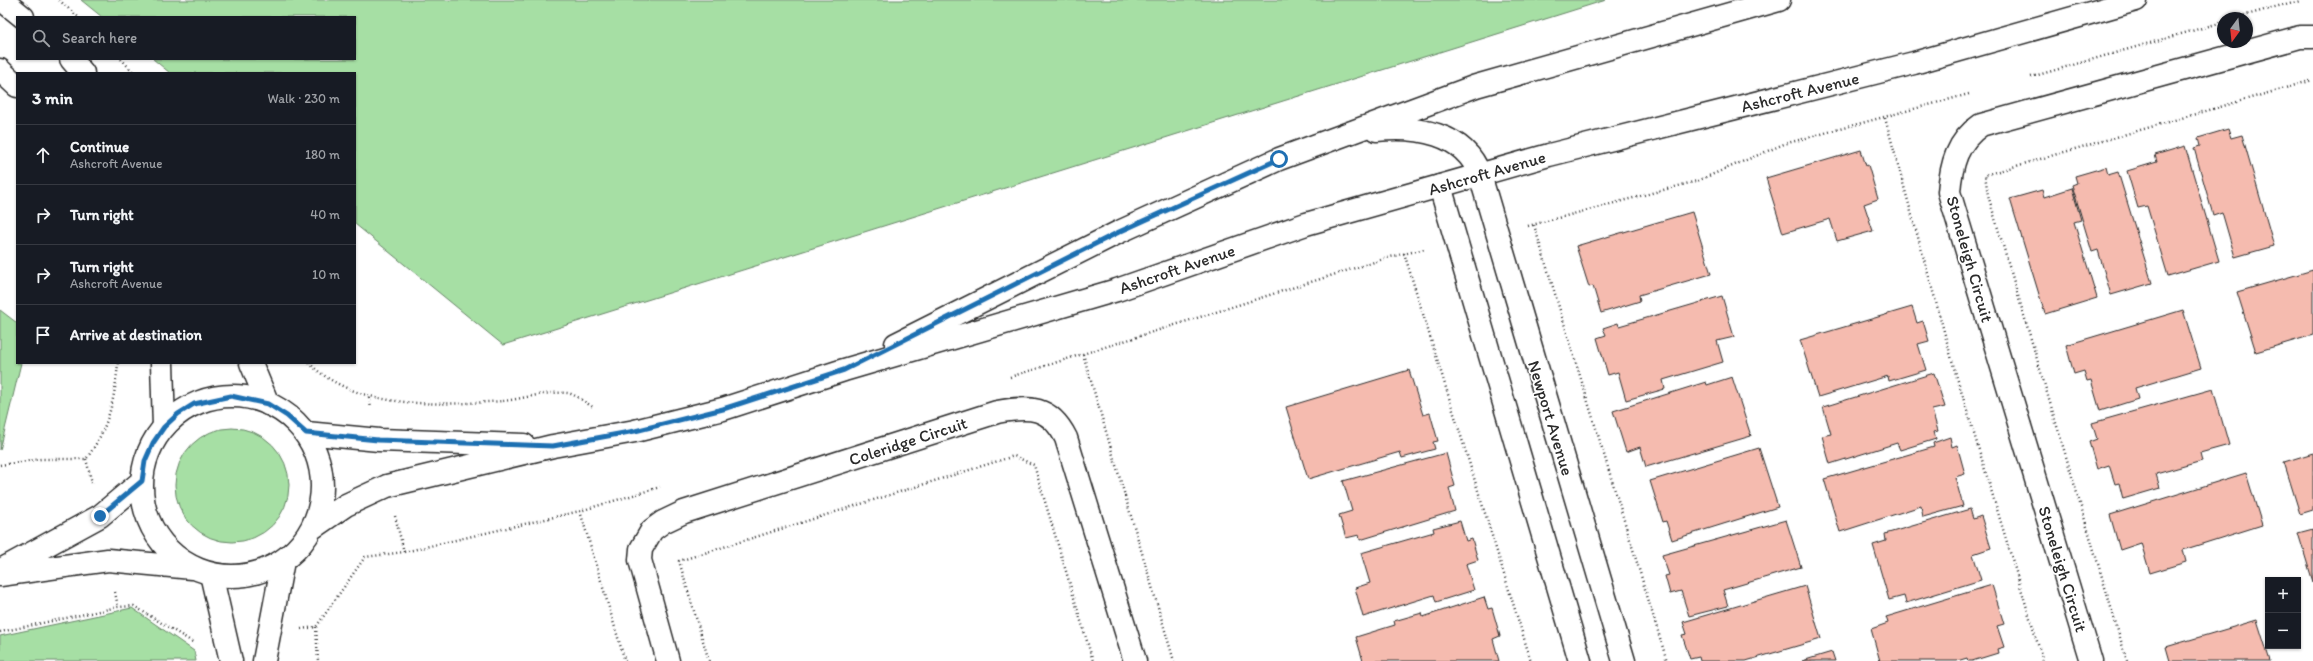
<!DOCTYPE html>
<html lang="en">
<head>
<meta charset="utf-8">
<style>
	:root { --surface:#171b24; --page:#20242c; --text:#f1f3f6; --muted:#9ea1a6; --line:#363941 }
	body { margin:0; font-family:Itim,sans-serif; background:var(--page); color:var(--text) }
	.controls { position:absolute; right:12px; bottom:12px; display:grid; overflow:hidden; border-radius:0px; box-shadow:0 1px 3px #0004 }
	.controls button { width:36px; height:36px; display:grid; place-items:center; padding:0; border:0; border-bottom:1px solid var(--line); background:var(--surface); color:var(--text); font:20px sans-serif }
	.compass { position:absolute; left:2217px; top:12px; width:36px; height:36px; border-radius:50%; background:var(--surface); box-shadow:0 1px 3px #0004; rotate:195deg }
	.stop { position:absolute; width:12px; height:12px; margin:-9px; border:3px solid #1f6fb2; border-radius:50%; background:#fff }
	.stop.end { background:#1f6fb2; border-color:#fff; box-shadow:0 1px 4px #0008 }
	.list { margin:0; padding:0; list-style:none }
	h2 { display:flex; justify-content:space-between; align-items:center; height:52px; margin:0; padding:0 16px; font-size:17px }
	h2 small { font-size:13px; font-weight:400; color:var(--muted) }
	.list li { display:grid; grid-template-columns:26px 1fr auto; gap:12px; align-items:center; box-sizing:border-box; height:60px; padding:0 16px; border-top:1px solid var(--line) }
	.list b { display:block; font-size:15px; white-space:nowrap }
	.list p { margin:0; font-size:13px; white-space:nowrap; color:var(--muted) }
	.list em { font-size:13px; font-style:normal; color:var(--muted) }
	.icon { flex:none; width:22px; height:22px; fill:none; stroke:currentColor; stroke-width:2; stroke-linecap:round; stroke-linejoin:round }
	.map { position:relative; flex:none; width:2313px; height:661px; overflow:hidden }
	.search { position:absolute; background:var(--surface); box-shadow:0 1px 3px #0004; left:16px; top:16px; width:340px; height:44px; display:flex; align-items:center; gap:10px; box-sizing:border-box; padding:0 14px; border-radius:0px; color:var(--muted); font-size:15px }
	.panel { position:absolute; background:var(--surface); box-shadow:0 1px 3px #0004; left:16px; top:72px; width:340px; height:292px; border-radius:0px }
	.map>svg:first-child { display:block }
	.green { fill:#a6dfa4; stroke:#688568 }
	.building { fill:#f5bbaf; stroke:#2b2b2b }
	.lines { fill:none; stroke-linecap:round; stroke-linejoin:round }
	.minor-casing { stroke:#2b2b2b; stroke-width:25 }
	.tertiary-casing { stroke:#2b2b2b; stroke-width:25 }
	.secondary-casing { stroke:#2b2b2b; stroke-width:25 }
	.path { stroke:#2b2b2b; stroke-width:2.5; stroke-dasharray:1 3; stroke-linecap:butt }
	.minor { stroke:#fff; stroke-width:22 }
	.tertiary { stroke:#fff; stroke-width:22 }
	.secondary { stroke:#fff; stroke-width:22 }
	.route { stroke:#1f6fb2; stroke-width:5 }
	.labels { text-anchor:middle; stroke-width:3.5; stroke-linejoin:round; paint-order:stroke }
	.street-label { font-size:17px; fill:#2b2b2b; stroke:#fff }
</style>
</head>
<body>
<div class="map">
<svg width="2313" height="661" viewBox="0 0 2313 661">
	<rect width="100%" height="100%" fill="#fff"/>
	<filter id="ink" filterUnits="userSpaceOnUse"><feTurbulence type="fractalNoise" baseFrequency=".025" numOctaves="2"/><feDisplacementMap in="SourceGraphic" scale="8" xChannelSelector="R" yChannelSelector="G"/><feConvolveMatrix kernelMatrix="1 2 1 2 8 2 1 2 1" color-interpolation-filters="sRGB"/></filter>
	<g filter="url(#ink)">
		<path class="green" d="M81 0H1606L503 345 355 224V73H170L153 59H355V17H102Z
			M0 310 17 323V363H21L0 450Z
			M175 485a57 57 0 1 1 114 0a57 57 0 1 1-114 0Z
			M132 608 194 651 196 661H0V636Z"/>
		<path class="building" d="M2228 129 2231 138 2242 135 2274 246 2235 257 2222 212 2213 215 2194 148 2200 146 2198 138Z
			M2185 146 2219 261 2168 276 2147 206 2138 208 2127 171 2157 162 2155 155Z
			M1861 150 1866 166 1868 165 1878 199 1864 204 1873 231 1837 241 1830 219 1783 233 1766 178Z
			M2106 167 2108 175 2118 172 2152 283 2111 295 2098 250 2092 252 2072 185 2077 183 2075 176Z
			M2072 188 2081 220 2074 222 2097 298 2045 314 2010 199 2042 190 2044 197Z
			M1692 212 1711 274 1639 295 1640 301 1601 313 1593 286 1589 287 1576 246Z
			M2313 270V335L2256 352 2237 292Z
			M1722 296 1734 337 1717 341 1723 362 1663 380 1665 389 1626 400 1618 372 1608 375 1597 338 1606 335 1603 328 1618 323 1619 326Z
			M1912 307 1917 323 1923 321 1929 341 1918 344 1926 370 1889 381 1888 376 1818 397 1800 340Z
			M2183 310 2201 368 2135 388 2138 399 2100 411 2091 380 2087 381 2084 371 2074 374 2066 345Z
			M1409 370 1423 415 1430 413 1438 441 1433 442 1435 449 1402 458 1400 452 1308 479 1286 407Z
			M1934 373 1945 407 1932 410 1938 431 1934 432 1936 439 1900 450 1897 443 1830 464 1822 436 1831 434 1823 407Z
			M1732 377 1751 436 1646 467 1640 447 1626 452 1613 411 1706 382 1707 385Z
			M2213 389 2229 445 2200 453 2202 461 2156 474 2160 488 2123 499 2119 483 2115 484 2109 465 2097 469 2089 442 2097 439 2092 423Z
			M1950 437 1952 447 1957 445 1965 474 1955 477 1963 506 1923 517 1921 506 1840 532 1824 479 1934 447 1933 443Z
			M1759 448 1778 507 1672 540 1666 521 1663 522 1650 481Z
			M1446 453 1455 486 1449 488 1455 511 1360 540 1359 535 1346 538 1339 515 1352 511 1343 481Z
			M2313 453V510L2300 514 2284 462Z
			M2246 473 2262 525 2183 550 2186 562 2150 573 2141 543 2120 550 2110 515Z
			M1970 509 1973 519 1981 516 1991 548 1973 554 1981 580 1906 603 1904 596 1889 600 1873 545 1886 541 1885 534Z
			M1786 520 1801 567 1723 590 1728 606 1689 616 1681 591 1670 594 1665 576 1669 575 1662 555Z
			M1460 521 1466 541 1472 539 1478 560 1466 564 1474 590 1436 602 1434 595 1363 617 1355 588 1370 583 1361 553 1434 532 1433 528Z
			M2313 529V582L2298 533Z
			M1992 585 2004 624 1997 626 2004 647 1997 649 1998 653 1972 661H1968L1967 658 1957 661H1880L1871 629 1888 623 1886 617Z
			M1805 586 1821 639 1746 661H1700L1699 657 1690 659 1682 635 1687 634 1683 622Z
			M1484 597 1488 609 1492 608 1500 636 1493 639 1499 661H1363L1356 637 1395 625 1394 621 1422 613 1423 617Z
			M2257 620 2270 661H2170L2166 647Z
			M1832 652 1835 661H1802Z"/>
		<g class="lines">
			<g class="minor-casing">
				<path id="minor" d="M1480 175 1624 661
					M1440 186 1580 661
					M211 574 231 661
					M264 661 283 561
					M668 661 640 560 641 549 652 530 663 522 684 512 997 412C1030 406 1050 406 1066 438L1135 661
					M2091 661 1949 192C1951 165 1957 141 1981 125L2300 37H2313"/>
			</g>
			<g class="tertiary-casing">
				<path id="tertiary" d="M2 0 23 17
					M71 59 83 73
					M0 70 17 86
					M162 363 164 427
					M251 363 268 404"/>
			</g>
			<g class="secondary-casing">
				<path id="secondary" d="M1376 130C1416 126 1464 132 1480 175
					M896 344 1119 232 1279 159 1476 86 1779 0
					M142 486a90 90 0 1 1 180 0a90 90 0 1 1-180 0Z
					M306 433 379 440 524 445
					M311 529 346 505 387 486 553 446 635 431 723 409 844 370 1117 290 1306 224 1549 155 1914 63 2136 0
					M1 570 100 516 142 481
					M0 575 108 560 192 568"/>
			</g>
			<path class="path" d="M59 0 78 17
				M2236 18 2300 0
				M121 59 134 73
				M2031 77 2223 22
				M1885 118 1955 371 2043 661
				M1534 225 1667 661
				M1528 226 1697 181 1784 144 1969 94
				M1404 253 1531 661
				M1083 354 1174 661
				M309 363C358 411 439 405 503 401 523 399 546 391 566 393 574 393 586 403 593 407
				M1010 377 1390 257 1425 249
				M369 397 371 408
				M86 459 92 483
				M0 465 41 459H86C108 430 115 399 118 363
				M580 511 625 661
				M395 516 404 552
				M115 592 118 607
				M316 627 318 661
				M301 629 316 627 365 557 404 552 580 511 660 487
				M0 632 118 607 134 606 194 643
				M709 661 679 561 1014 456 1034 465 1093 661
				M2127 661 1988 195 1985 175 2313 80"/>
			<use href="#minor" class="minor"/>
			<use href="#tertiary" class="tertiary"/>
			<use href="#secondary" class="secondary"/>
		</g>
	</g>
	<g class="lines" filter="url(#ink)">
		<path class="route" d="M100 516 142 481 145 461 153 443 164 427 178 414 194 404 231 396 268 404 287 416 306 433 378 440 553 446 635 431 723 409 844 370 1119 232 1279 159"/>
	</g>
	<g class="labels">
		<g class="street-label">
			<text transform="translate(1800 92) rotate(-14)" y="6">Ashcroft Avenue</text>
			<text transform="translate(1487 173) rotate(-16)" y="6">Ashcroft Avenue</text>
			<text transform="translate(1970 259) rotate(74)" y="6">Stoneleigh Circuit</text>
			<text transform="translate(1177 269) rotate(-19)" y="6">Ashcroft Avenue</text>
			<text transform="translate(1551 418) rotate(73)" y="6">Newport Avenue</text>
			<text transform="translate(908 441) rotate(-18)" y="6">Coleridge Circuit</text>
			<text transform="translate(2063 569) rotate(73)" y="6">Stoneleigh Circuit</text>
		</g>
	</g>
</svg>
<div class="controls">
<button>+</button>
<button>−</button>
</div>
<svg class="compass" viewBox="-18 -18 36 36"><path d="M0-13l5 13h-10z" fill="#e53935"/><path d="M0 13l5-13h-10z" fill="#9ea1a6"/></svg>
<div class="stop" style="left:1279px;top:159px"></div>
<div class="stop end" style="left:100px;top:516px"></div>
<div class="search"><svg class="icon" aria-label="search" viewBox="0 0 24 24"><circle cx="10" cy="10" r="6"/><path d="M15 15l6 6"/></svg>Search here</div>
<section class="panel">
<h2>3 min<small>Walk · 230 m</small></h2>
<ul class="list">
<li><svg class="icon" aria-label="ahead" viewBox="0 0 24 24"><path d="M12 20V5M6 11l6-6 6 6"/></svg><div><b>Continue</b><p>Ashcroft Avenue</p></div><em>180 m</em></li>
<li><svg class="icon" aria-label="right" viewBox="0 0 24 24"><path d="M7 20v-9h11M14 6l5 5-5 5"/></svg><div><b>Turn right</b></div><em>40 m</em></li>
<li><svg class="icon" aria-label="right" viewBox="0 0 24 24"><path d="M7 20v-9h11M14 6l5 5-5 5"/></svg><div><b>Turn right</b><p>Ashcroft Avenue</p></div><em>10 m</em></li>
<li><svg class="icon" aria-label="arrive" viewBox="0 0 24 24"><path d="M6 21V4h12l-3 4 3 4H6"/></svg><div><b>Arrive at destination</b></div></li>
</ul>
</section>
</div>
</body>
</html>
